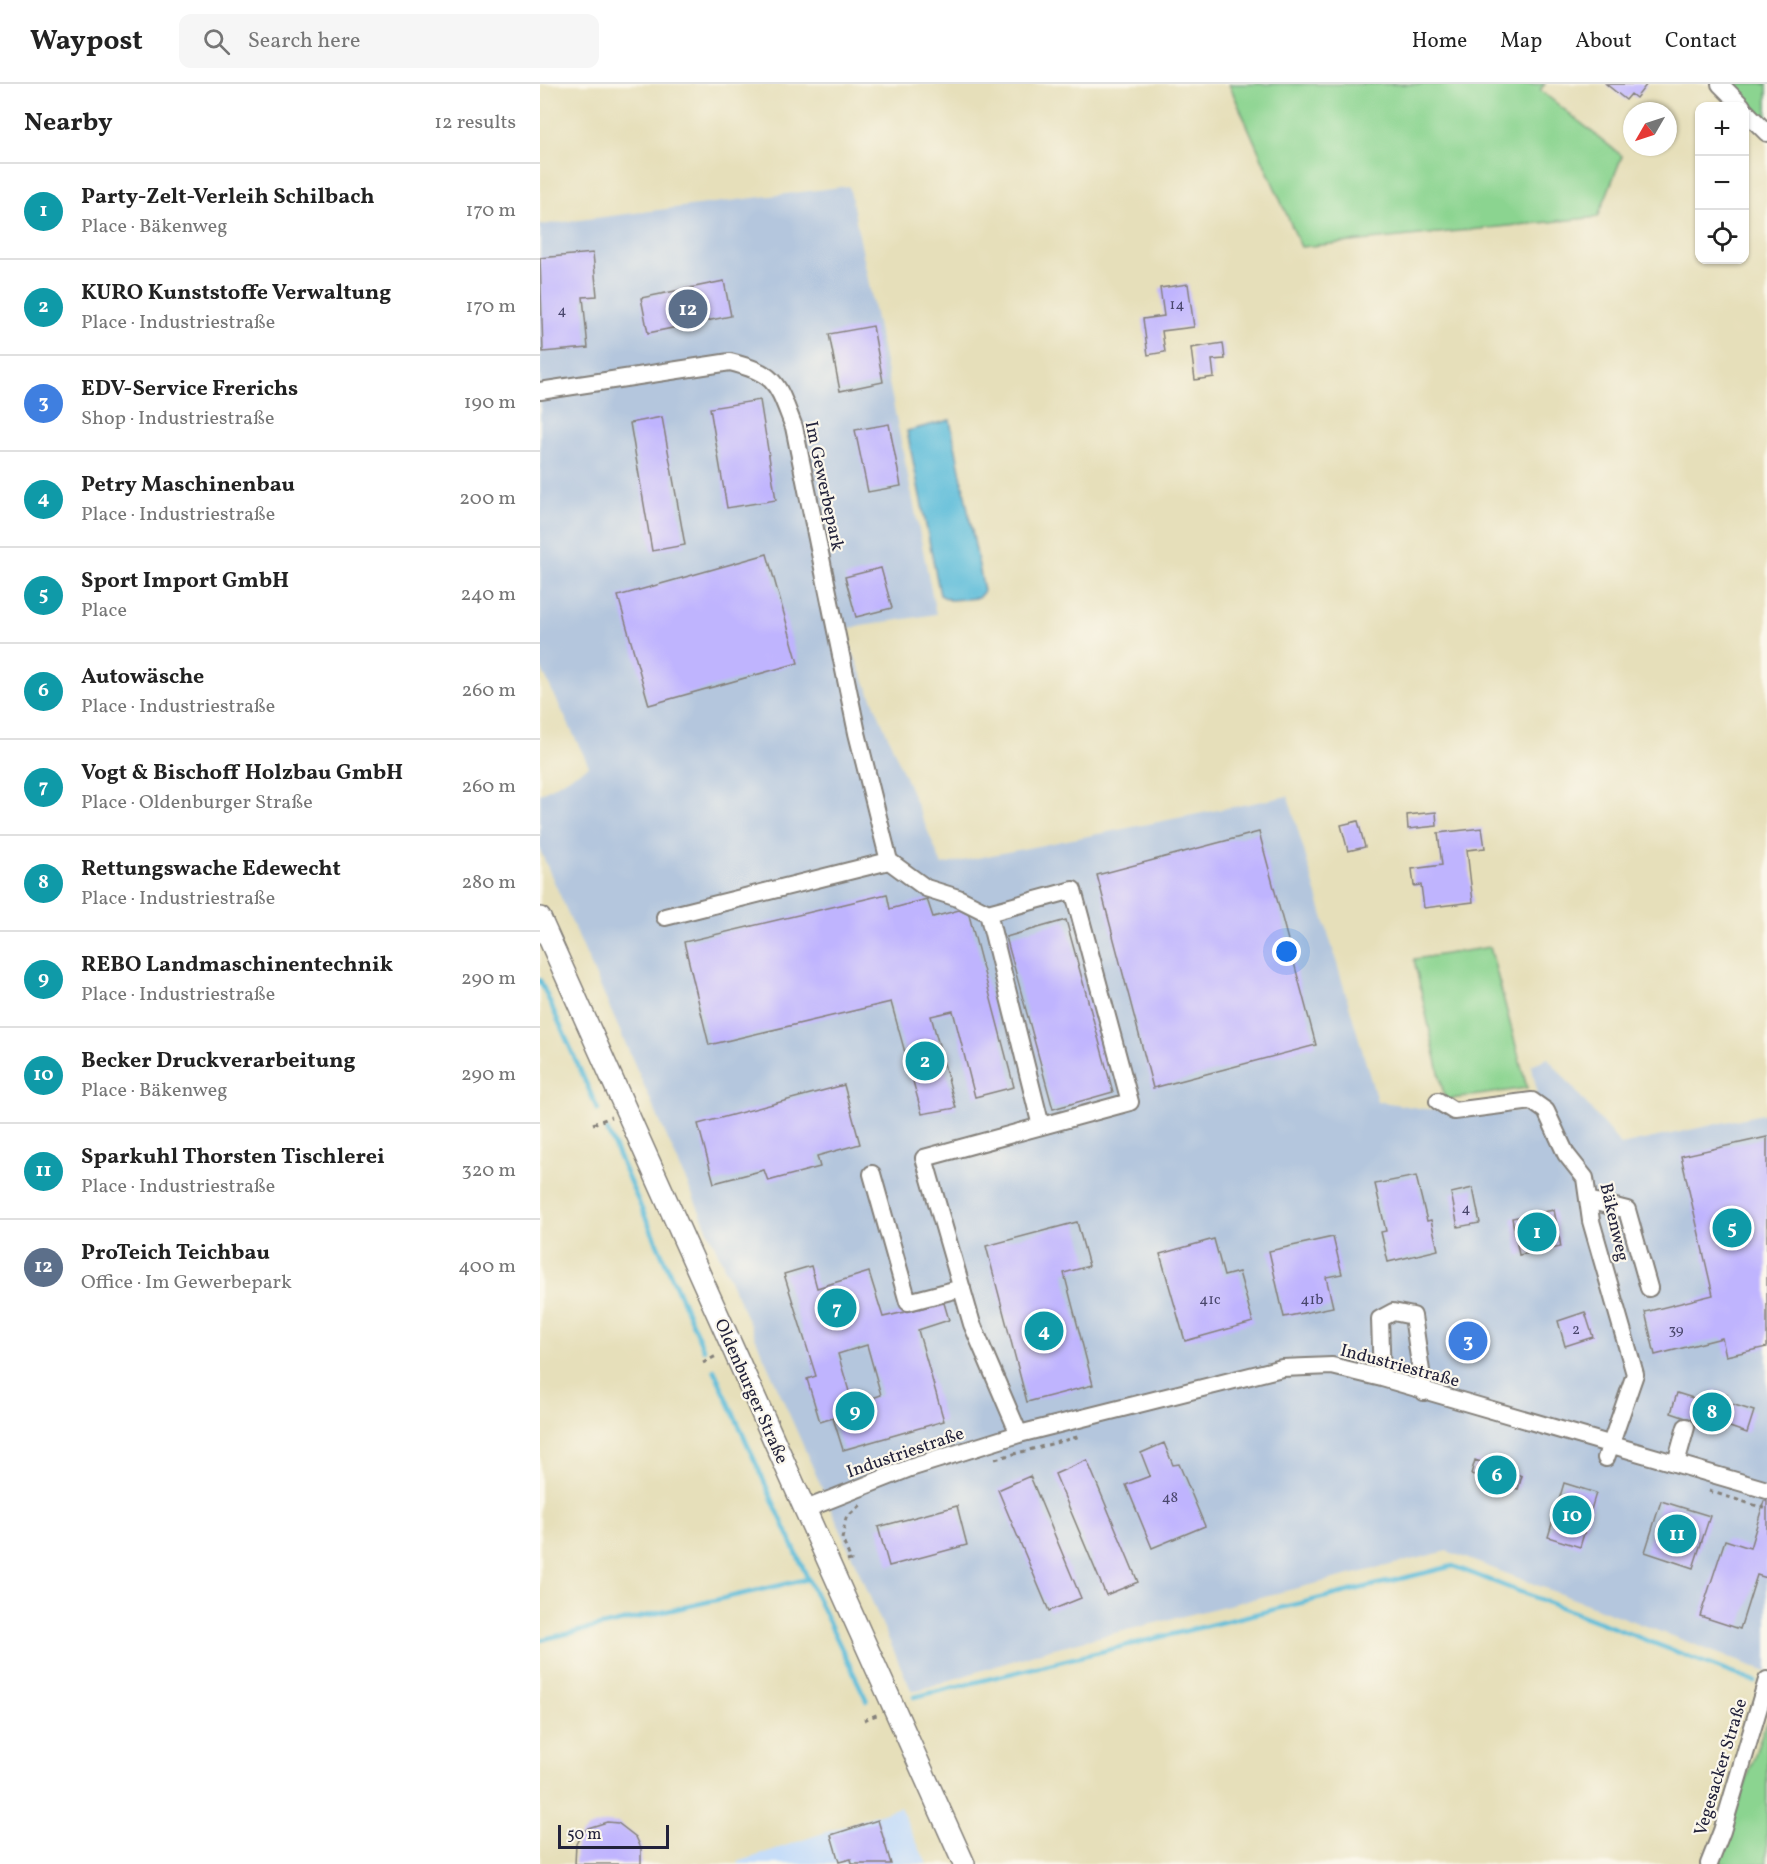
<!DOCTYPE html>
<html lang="en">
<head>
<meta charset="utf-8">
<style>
	:root { --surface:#fff; --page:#f6f6f6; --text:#222; --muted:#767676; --line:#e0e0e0; --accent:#2563eb }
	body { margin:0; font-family:Vollkorn,serif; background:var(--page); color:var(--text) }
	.controls { position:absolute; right:18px; top:18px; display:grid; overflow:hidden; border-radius:12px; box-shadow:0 2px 4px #0004 }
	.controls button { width:54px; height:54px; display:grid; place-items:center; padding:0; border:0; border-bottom:2px solid var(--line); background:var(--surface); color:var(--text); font:30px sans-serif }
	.compass { position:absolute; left:1083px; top:18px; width:54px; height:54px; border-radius:50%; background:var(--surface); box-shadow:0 2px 4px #0004; rotate:231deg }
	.scale { position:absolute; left:18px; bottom:15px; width:111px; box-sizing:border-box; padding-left:6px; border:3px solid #22223b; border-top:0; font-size:16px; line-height:21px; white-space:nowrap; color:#22223b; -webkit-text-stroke:4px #fbf7ec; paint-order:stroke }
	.you { position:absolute; left:747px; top:868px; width:21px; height:21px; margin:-15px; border:4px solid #fff; border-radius:50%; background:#1a73e8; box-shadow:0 0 0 9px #1a73e833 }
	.badge { display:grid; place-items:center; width:39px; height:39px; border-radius:50%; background:var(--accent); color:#fff; font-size:20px; font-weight:700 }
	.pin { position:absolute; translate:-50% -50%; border:3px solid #fff; box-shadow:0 2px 6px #0006 }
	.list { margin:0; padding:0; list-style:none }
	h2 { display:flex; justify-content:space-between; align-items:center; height:78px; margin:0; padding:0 24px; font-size:26px }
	h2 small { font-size:20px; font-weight:400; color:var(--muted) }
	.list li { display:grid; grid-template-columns:39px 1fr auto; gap:18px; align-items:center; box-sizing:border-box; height:96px; padding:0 24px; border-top:2px solid var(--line) }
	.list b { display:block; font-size:22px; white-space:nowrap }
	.list p { margin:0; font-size:20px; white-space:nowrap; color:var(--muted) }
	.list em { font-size:20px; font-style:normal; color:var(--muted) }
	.icon { flex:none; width:33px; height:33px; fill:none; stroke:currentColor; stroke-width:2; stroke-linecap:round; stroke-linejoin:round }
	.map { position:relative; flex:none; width:1227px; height:1780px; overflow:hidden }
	header { display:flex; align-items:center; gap:36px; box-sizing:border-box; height:84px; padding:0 30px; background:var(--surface); border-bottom:2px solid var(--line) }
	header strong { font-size:28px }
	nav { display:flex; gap:33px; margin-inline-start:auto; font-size:21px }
	.search { width:420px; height:54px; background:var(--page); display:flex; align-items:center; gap:15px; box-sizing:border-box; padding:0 21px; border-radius:12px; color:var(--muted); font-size:22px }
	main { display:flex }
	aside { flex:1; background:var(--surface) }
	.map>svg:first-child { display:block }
	.built { fill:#c6ddf8 }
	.industrial { fill:#b4c6dd }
	.green { fill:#8bd490; stroke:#567b66; stroke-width:1.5 }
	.water { fill:#5bbcd9; stroke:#3e6f8a; stroke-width:1.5 }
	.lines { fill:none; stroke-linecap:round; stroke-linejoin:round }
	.stream { stroke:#5bbcd9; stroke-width:4.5 }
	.building { fill:#bfb4fe; fill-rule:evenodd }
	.minor-casing { stroke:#84807a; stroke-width:20 }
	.major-casing { stroke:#84807a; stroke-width:24 }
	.path { stroke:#84807a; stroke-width:3; stroke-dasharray:4.5 4.5; stroke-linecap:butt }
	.minor { stroke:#fff; stroke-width:16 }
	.major { stroke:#fff; stroke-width:21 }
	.labels { text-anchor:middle; stroke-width:4.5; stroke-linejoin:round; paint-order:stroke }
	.number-label { font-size:15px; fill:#49466c }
	.street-label { font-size:18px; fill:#22223b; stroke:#fbf7ec }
</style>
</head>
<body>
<header>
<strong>Waypost</strong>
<div class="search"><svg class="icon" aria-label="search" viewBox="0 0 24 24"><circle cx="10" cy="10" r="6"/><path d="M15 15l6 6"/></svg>Search here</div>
<nav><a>Home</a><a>Map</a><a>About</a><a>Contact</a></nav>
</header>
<main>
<aside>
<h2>Nearby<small>12 results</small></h2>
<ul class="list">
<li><span class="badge" style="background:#0f9aa8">1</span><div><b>Party-Zelt-Verleih Schilbach</b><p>Place · Bäkenweg</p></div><em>170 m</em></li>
<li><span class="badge" style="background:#0f9aa8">2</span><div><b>KURO Kunststoffe Verwaltung</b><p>Place · Industriestraße</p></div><em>170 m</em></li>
<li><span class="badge" style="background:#3f7fe0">3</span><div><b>EDV-Service Frerichs</b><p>Shop · Industriestraße</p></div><em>190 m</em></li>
<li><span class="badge" style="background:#0f9aa8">4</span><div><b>Petry Maschinenbau</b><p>Place · Industriestraße</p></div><em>200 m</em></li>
<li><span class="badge" style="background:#0f9aa8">5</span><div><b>Sport Import GmbH</b><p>Place</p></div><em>240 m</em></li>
<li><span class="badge" style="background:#0f9aa8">6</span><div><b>Autowäsche</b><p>Place · Industriestraße</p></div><em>260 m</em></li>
<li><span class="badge" style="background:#0f9aa8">7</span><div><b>Vogt &amp; Bischoff Holzbau GmbH</b><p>Place · Oldenburger Straße</p></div><em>260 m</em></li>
<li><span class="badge" style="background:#0f9aa8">8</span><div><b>Rettungswache Edewecht</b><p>Place · Industriestraße</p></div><em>280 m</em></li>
<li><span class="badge" style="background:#0f9aa8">9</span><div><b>REBO Landmaschinentechnik</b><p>Place · Industriestraße</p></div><em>290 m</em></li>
<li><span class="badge" style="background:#0f9aa8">10</span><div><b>Becker Druckverarbeitung</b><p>Place · Bäkenweg</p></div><em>290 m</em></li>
<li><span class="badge" style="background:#0f9aa8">11</span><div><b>Sparkuhl Thorsten Tischlerei</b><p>Place · Industriestraße</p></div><em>320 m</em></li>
<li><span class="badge" style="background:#5c6f8a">12</span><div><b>ProTeich Teichbau</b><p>Office · Im Gewerbepark</p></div><em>400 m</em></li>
</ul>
</aside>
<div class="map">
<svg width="1227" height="1780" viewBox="0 0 1227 1780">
	<rect width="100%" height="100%" fill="#fbf7ec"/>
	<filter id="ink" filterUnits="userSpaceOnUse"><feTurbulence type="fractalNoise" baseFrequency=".0167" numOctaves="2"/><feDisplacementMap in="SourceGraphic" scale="12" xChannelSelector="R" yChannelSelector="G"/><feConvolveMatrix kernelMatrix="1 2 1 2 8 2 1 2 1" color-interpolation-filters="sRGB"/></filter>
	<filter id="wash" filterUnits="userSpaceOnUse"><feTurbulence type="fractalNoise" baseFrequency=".008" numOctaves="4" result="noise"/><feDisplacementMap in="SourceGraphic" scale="24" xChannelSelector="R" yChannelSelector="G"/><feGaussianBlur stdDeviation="1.35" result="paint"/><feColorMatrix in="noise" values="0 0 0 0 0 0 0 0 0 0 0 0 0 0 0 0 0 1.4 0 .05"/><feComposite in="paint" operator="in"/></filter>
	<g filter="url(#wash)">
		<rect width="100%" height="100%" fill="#e6dfba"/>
		<path class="built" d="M360 1723 387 1780H199L198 1778Z"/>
		<path class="industrial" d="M309 102 396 530 303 545 402 781 748 712 837 1017 884 1025 988 1027 997 1006 991 981 1008 974 1081 1061 1227 1029V1588L907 1467 510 1565 372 1608 0 766V710L49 682 0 582V141Z"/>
		<path class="green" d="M689 0H1005L1000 6 1082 72 1058 133 761 163Z
			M1193 0H1227V36Z
			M950 863 987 1004 905 1016 874 875Z
			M1227 1635V1780H1178Z"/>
		<path class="water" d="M410 336 444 507 438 514 410 516 400 511 367 347Z"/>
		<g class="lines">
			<path class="stream" d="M0 896 58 1026
				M67 1046 164 1266
				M174 1286 268 1495
				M0 1556 268 1495 327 1617
				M374 1613 913 1482 1215 1598"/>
		</g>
		<g id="blocks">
			<path class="building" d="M1066 0H1107L1096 14 1091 10 1086 16Z
				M53 169 57 212 43 213 48 264 3 268 0 174Z
				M184 197 191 232 108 249 101 214Z
				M648 200 654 243 622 247 625 268 608 271 603 235 624 232 620 204Z
				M333 242 343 298 300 307 289 250Z
				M683 259 685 275 672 276 674 293 655 296 651 264Z
				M220 316 236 416 187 424 170 324Z
				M122 333 145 461 112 467 90 339Z
				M349 340 361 402 328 408 315 346Z
				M227 470 258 579 109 621 78 512Z
				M341 484 352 524 316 533 305 493Z
				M896 728 897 742 868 745 867 731Z
				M818 737 825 763 808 767 801 741Z
				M942 744 945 764 927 766 933 818 884 824 881 801 874 802 872 785 902 781 898 749Z
				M719 748 776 961 613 1004 557 791Z
				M347 810 350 825 387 815 393 833 419 826 429 831 474 1003 435 1013 413 927 391 932 416 1024 382 1030 351 918 169 961 144 858Z
				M526 836 573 1008 513 1025 466 853Z
				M304 1001 320 1060 277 1072 280 1083 228 1097 224 1086 174 1099 158 1040Z
				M1227 1053V1263L1186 1272 1182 1254 1115 1271 1105 1228 1173 1211 1141 1072Z
				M876 1092 887 1137 891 1136 898 1166 848 1178 841 1148 846 1147 835 1100Z
				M933 1104 940 1139 918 1143 911 1109Z
				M1014 1126 1021 1163 979 1171 972 1134Z
				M537 1138 549 1182 524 1189 553 1301 487 1318 446 1162Z
				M793 1153 802 1190 786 1193 793 1223 744 1233 729 1167Z
				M674 1155 684 1192 699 1188 713 1238 645 1257 620 1170Z
				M271 1182 277 1204 329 1188 343 1233 404 1219 409 1236 378 1246 404 1337 303 1366 293 1334 280 1338 267 1295 276 1292 244 1190ZM327 1261 341 1311 313 1321 298 1270Z
				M1045 1228 1053 1253 1025 1262 1018 1237Z
				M937 1239 942 1272 919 1276 913 1243Z
				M1173 1306 1187 1310 1185 1318 1214 1327 1207 1349 1184 1341 1182 1346 1131 1329 1137 1309 1169 1319Z
				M624 1359 633 1381 639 1380 665 1442 612 1464 586 1401 610 1392 601 1369Z
				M547 1376 598 1498 566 1511 515 1390Z
				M935 1376 982 1392 978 1405 931 1390Z
				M490 1392 541 1514 509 1527 458 1406Z
				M1024 1399 1056 1409 1040 1463 1008 1453Z
				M1121 1417 1170 1432 1153 1484 1105 1468Z
				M1224 1417H1227V1494L1217 1491 1200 1545 1160 1532 1185 1456 1210 1464Z
				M417 1422 427 1461 349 1482 338 1443Z
				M338 1736 351 1780H312L311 1775 299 1778 291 1751Z
				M67 1738 78 1739 96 1753 101 1764V1780H35L36 1760 41 1751 48 1744Z"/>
		</g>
	</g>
	<g filter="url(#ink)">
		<use href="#blocks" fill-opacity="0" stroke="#84807a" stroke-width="1.5"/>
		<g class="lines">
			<g class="minor-casing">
				<path id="minor" d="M1180 0 1202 22
					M1204 26 1227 49
					M0 307 190 278C238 290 237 300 254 343L317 649 349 777 125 833
					M349 777 386 804 418 814 448 829
					M898 1017 914 1027 992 1017 1006 1027 1026 1070 1045 1094 1051 1137 1095 1290 1066 1374
					M332 1090 368 1218 422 1204
					M1048 1116 1087 1126 1109 1204
					M842 1294 840 1235 853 1228 873 1232 884 1308
					M479 1350 432 1240 384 1074 590 1018 533 806 448 829 501 1042
					M1136 1379 1146 1343
					M266 1425 370 1384 479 1350 742 1284 792 1282 842 1294 1227 1406
					M1169 1780 1182 1747 1227 1596"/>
			</g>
			<g class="major-casing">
				<path id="major" d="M0 834 424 1780"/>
			</g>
			<path class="path" d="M53 1040 71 1033
				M163 1279 178 1271
				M455 1375 541 1352
				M1169 1407 1227 1425
				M307 1477 311 1476 302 1455 306 1434 321 1421
				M324 1636 339 1630"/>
			<use href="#minor" class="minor"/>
			<use href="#major" class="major"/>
		</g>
	</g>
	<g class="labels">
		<g class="number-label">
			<text x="637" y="225">14</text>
			<text x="22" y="231">4</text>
			<text x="926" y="1129">4</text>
			<text x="670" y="1220">41c</text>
			<text x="772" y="1220">41b</text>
			<text x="1036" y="1250">2</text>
			<text x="1136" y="1250">39</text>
			<text x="630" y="1418">48</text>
		</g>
		<g class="street-label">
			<text transform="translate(285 402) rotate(78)" y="6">Im Gewerbepark</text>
			<text transform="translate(1075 1138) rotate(77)" y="6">Bäkenweg</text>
			<text transform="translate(860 1281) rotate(15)" y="6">Industriestraße</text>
			<text transform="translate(212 1307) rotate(66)" y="6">Oldenburger Straße</text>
			<text transform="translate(365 1368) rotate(-19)" y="6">Industriestraße</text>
			<text transform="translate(1180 1683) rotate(-73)" y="6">Vegesacker Straße</text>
		</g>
	</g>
</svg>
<div class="controls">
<button>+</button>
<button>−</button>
<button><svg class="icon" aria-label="locate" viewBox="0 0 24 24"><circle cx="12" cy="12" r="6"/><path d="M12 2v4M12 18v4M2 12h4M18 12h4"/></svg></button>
</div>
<svg class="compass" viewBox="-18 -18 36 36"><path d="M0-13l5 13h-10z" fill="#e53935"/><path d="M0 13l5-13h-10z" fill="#767676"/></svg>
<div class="scale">50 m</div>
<div class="you"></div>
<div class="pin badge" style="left:997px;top:1148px;background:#0f9aa8">1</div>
<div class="pin badge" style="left:385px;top:977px;background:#0f9aa8">2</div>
<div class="pin badge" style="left:928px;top:1257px;background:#3f7fe0">3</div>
<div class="pin badge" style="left:504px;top:1247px;background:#0f9aa8">4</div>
<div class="pin badge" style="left:1192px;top:1144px;background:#0f9aa8">5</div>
<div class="pin badge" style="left:957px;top:1391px;background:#0f9aa8">6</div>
<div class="pin badge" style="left:297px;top:1224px;background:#0f9aa8">7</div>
<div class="pin badge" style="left:1172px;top:1328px;background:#0f9aa8">8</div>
<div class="pin badge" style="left:315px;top:1327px;background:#0f9aa8">9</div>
<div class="pin badge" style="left:1032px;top:1431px;background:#0f9aa8">10</div>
<div class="pin badge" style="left:1137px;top:1450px;background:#0f9aa8">11</div>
<div class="pin badge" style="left:148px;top:225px;background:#5c6f8a">12</div>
</div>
</main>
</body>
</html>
